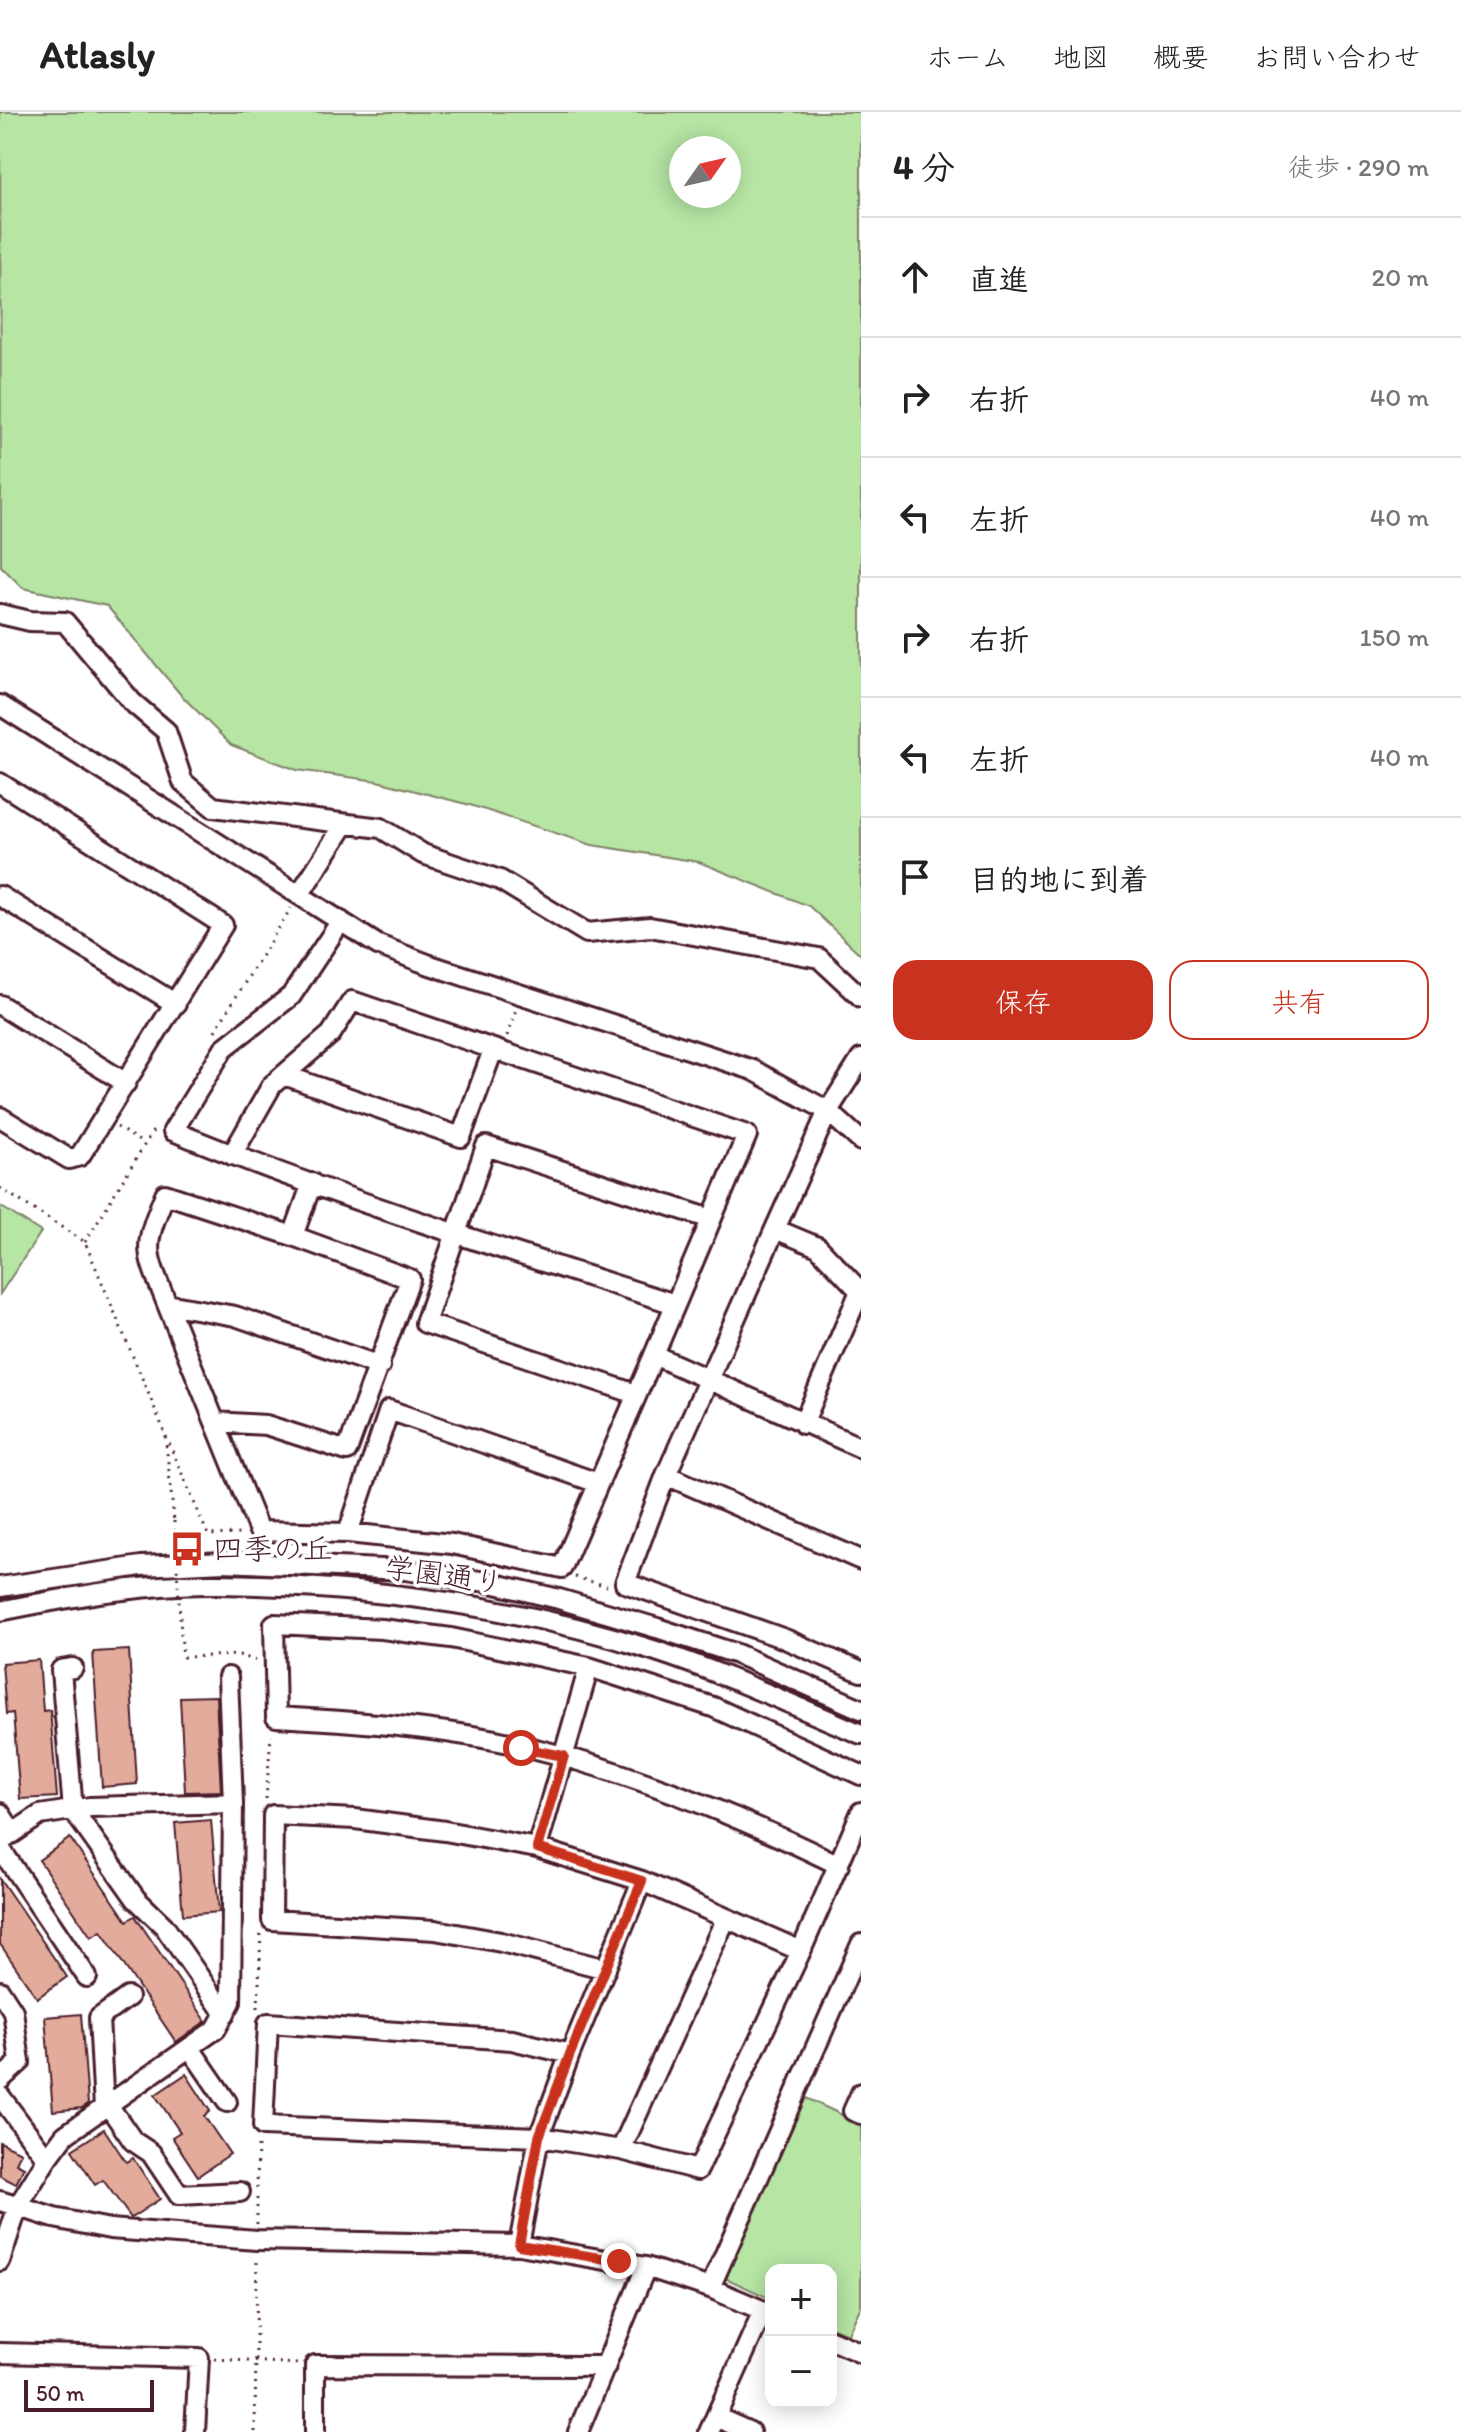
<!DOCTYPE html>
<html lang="ja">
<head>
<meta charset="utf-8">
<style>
	:root { --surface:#fff; --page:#f6f6f6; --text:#222; --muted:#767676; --line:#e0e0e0; --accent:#c8321e }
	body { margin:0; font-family:Itim,"Klee One",sans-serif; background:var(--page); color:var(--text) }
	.controls { position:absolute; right:24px; bottom:24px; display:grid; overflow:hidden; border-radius:16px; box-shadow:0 4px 20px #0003 }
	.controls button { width:72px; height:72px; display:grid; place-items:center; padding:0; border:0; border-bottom:2px solid var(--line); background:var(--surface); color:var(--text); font:40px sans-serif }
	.compass { position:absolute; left:669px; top:24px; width:72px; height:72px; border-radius:50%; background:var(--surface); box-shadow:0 4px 20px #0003; rotate:56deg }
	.scale { position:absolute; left:24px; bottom:20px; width:130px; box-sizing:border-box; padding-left:8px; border:4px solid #4a1f2b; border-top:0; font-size:22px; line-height:28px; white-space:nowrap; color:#4a1f2b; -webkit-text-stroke:6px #fff; paint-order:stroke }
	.stop { position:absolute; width:24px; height:24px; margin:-18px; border:6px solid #c8321e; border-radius:50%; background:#fff }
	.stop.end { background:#c8321e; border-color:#fff; box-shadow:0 2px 8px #0008 }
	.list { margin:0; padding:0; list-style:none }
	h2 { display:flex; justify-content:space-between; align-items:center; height:104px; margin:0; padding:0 32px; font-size:34px }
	h2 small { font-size:26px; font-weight:400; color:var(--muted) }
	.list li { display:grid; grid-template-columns:52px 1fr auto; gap:24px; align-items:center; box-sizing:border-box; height:120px; padding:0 32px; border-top:2px solid var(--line) }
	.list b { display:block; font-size:30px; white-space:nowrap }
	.list em { font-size:26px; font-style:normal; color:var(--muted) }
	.actions { display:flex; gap:16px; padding:24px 32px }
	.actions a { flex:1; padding:18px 0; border:2px solid var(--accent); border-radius:24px; text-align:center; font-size:28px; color:var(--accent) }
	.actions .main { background:var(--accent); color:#fff }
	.icon { flex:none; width:44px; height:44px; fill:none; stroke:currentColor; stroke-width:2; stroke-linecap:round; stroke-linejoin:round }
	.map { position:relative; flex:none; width:861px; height:2320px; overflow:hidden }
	header { display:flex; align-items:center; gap:48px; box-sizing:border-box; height:112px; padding:0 40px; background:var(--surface); border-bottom:2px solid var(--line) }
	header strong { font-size:38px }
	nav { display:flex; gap:44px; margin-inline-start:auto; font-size:28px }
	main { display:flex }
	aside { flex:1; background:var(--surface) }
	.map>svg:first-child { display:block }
	.green { fill:#b6e5a4; stroke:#808268; stroke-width:2; fill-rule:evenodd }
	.building { fill:#e3ab9b; stroke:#4a1f2b; stroke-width:2 }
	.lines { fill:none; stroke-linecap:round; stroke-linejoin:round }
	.minor-casing { stroke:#4a1f2b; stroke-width:24 }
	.path { stroke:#4a1f2b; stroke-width:3; stroke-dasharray:2 6; stroke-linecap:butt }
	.minor { stroke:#fff; stroke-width:18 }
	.path-bridge { stroke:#4a1f2b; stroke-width:3; stroke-dasharray:2 6; stroke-linecap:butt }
	.route { stroke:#c8321e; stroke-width:10 }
	.labels { text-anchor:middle; stroke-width:7; stroke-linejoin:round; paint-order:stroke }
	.poi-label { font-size:30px; fill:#4a1f2b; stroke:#fff; text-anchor:start }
	.street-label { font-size:30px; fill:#4a1f2b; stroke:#fff }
</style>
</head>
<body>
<header>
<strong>Atlasly</strong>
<nav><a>ホーム</a><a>地図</a><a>概要</a><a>お問い合わせ</a></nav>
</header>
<main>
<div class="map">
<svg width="861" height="2320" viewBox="0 0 861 2320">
	<rect width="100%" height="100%" fill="#fff"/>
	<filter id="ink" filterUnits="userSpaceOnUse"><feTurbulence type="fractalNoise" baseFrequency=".0125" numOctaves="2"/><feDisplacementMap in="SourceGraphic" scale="16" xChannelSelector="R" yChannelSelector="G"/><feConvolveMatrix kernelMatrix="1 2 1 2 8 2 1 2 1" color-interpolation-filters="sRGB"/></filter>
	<g filter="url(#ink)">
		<path class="green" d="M0 0H861V843L809 794 699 750 592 733 470 693 377 669 297 658 231 633 181 583 107 494 23 476 1 454ZM681 36H729V84H681Z
			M0 1094 41 1120 0 1182Z
			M804 1985 861 2012V2194L848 2222 831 2215V2158H771V2187L723 2165Z"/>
		<path class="building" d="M129 1538 137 1672 102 1675 93 1540Z
			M39 1548 43 1599 50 1598 57 1685 20 1687 13 1601 6 1602 2 1551Z
			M216 1584 221 1679 185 1680 180 1585Z
			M211 1708 219 1800 183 1803 175 1711Z
			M70 1726 127 1809 135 1804 206 1909 176 1930 101 1819 91 1825 39 1748Z
			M0 1767 67 1865 37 1886 0 1832Z
			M81 1902 88 1992 82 1996 53 1999 45 1905Z
			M186 1962 210 1999 204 2004 230 2042 198 2064 172 2025 180 2020 155 1983Z
			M104 2017 126 2050 133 2046 160 2087 131 2106 103 2068 95 2073 72 2038Z
			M0 2030 21 2040 16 2051 24 2055 16 2072 0 2064Z"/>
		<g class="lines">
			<g class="minor-casing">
				<path id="minor" d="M0 502 30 509 65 510 132 590 166 619 183 670 213 695 381 716 423 742 500 768 587 821 650 815 819 846 861 885
					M0 593 378 833 427 852 753 958 828 999 861 1029
					M0 671 223 813 80 1044 69 1047 0 1005
					M299 783 345 712
					M0 784 176 892
					M341 809 291 884 224 936 173 1019C336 1086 506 1138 675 1192
					M0 893 126 971
					M861 947 828 999 775 1117 666 1363 625 1471 785 1527 861 1560
					M284 963 461 1025 493 938
					M232 1043 272 973 331 922 352 889 747 1023 654 1243 861 1336
					M775 1117 818 1135 861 1180
					M167 1192C145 1137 142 1138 165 1082L293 1124 312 1071
					M636 1282 425 1211 486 1034 711 1107
					M215 1310 266 1313 347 1339 410 1167 293 1124
					M803 1312 860 1179
					M666 1363 861 1448
					M598 1371 389 1298 348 1421 452 1432 562 1456 654 1243
					M348 1421 259 1419 167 1192 235 1204 380 1254
					M0 1475 141 1454 224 1450 405 1458 487 1470 559 1487 657 1516 737 1542 861 1597
					M0 1499C69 1485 146 1471 217 1472 364 1474 512 1492 653 1538 724 1561 792 1593 861 1622
					M73 1556 61 1558 73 1698 136 1787 164 1814 225 1902
					M0 1701 13 1721
					M0 1730 40 1703 90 1695 233 1691
					M0 1736 87 1865
					M537 1736 589 1555
					M839 1753C751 1710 660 1672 566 1645 473 1618 372 1610 276 1605L274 1512 382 1517 451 1526 589 1555 713 1595 861 1663
					M606 1857 501 1830 435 1818 272 1808 273 1703 355 1707 445 1719 537 1736 642 1769 801 1839
					M0 1879 13 1899 20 1950 0 1968
					M190 1936 227 1990
					M570 1942 512 1928 268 1911 263 2014 539 2025 621 2038 698 2058 801 1839 861 1700
					M861 1981 853 1999 861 2002
					M0 1984 47 2047
					M108 1993 133 2029 151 2041 179 2083 240 2080
					M104 1996 99 1906 128 1885
					M621 2038 726 1806
					M0 2089 54 2106 110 2117 257 2128 519 2133 646 2155 710 2176 771 2202
					M519 2133 539 2025 570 1942 642 1769
					M0 2149 18 2094 47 2047 65 2023 216 1917 231 1890 233 1691 228 1565
					M710 2176 861 1832
					M831 2228 861 2241
					M0 2241 199 2246 195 2320
					M716 2305 750 2320
					M315 2320V2253L606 2254
					M578 2320 646 2155
					M709 2320 763 2199"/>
			</g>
			<path class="path" d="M215 919 291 796
				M507 924 516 897
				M117 1015 144 1032
				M0 1076 85 1130 165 1321 174 1409
				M85 1130 156 1014
				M166 1324 208 1423 241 1422
				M575 1465 607 1474
				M181 1521 183 1545 239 1543 257 1549
				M266 1687 271 1623
				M258 1896 261 1820
				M257 2076 258 2032
				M257 2112V2084
				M215 2247 299 2252
				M255 2320 257 2144"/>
			<use href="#minor" class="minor"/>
			<path class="path-bridge" d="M174 1409 181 1521"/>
		</g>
	</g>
	<g class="lines" filter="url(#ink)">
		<path class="route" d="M521 1636 564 1644 537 1736 642 1769 570 1942 539 2025 519 2133 619 2149"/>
	</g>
	<defs>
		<g id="bus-bare" transform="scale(2.76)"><path d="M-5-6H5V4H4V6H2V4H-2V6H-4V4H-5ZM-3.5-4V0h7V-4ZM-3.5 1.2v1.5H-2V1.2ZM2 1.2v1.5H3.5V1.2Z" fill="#c8321e" stroke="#fff" stroke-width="2.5" paint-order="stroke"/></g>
	</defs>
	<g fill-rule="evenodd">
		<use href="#bus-bare" x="187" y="1437"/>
	</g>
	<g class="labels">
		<g class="poi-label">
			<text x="213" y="1447">四季の丘</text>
		</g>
		<g class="street-label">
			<text transform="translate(444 1463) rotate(8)" y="10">学園通り</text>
		</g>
	</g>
</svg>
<div class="controls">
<button>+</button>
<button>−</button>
</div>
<svg class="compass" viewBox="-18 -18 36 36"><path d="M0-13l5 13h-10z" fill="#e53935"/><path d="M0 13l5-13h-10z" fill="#767676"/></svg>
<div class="scale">50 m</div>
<div class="stop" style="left:521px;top:1636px"></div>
<div class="stop end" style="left:619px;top:2149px"></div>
</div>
<aside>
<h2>4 分<small>徒歩 · 290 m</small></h2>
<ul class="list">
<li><svg class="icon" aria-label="ahead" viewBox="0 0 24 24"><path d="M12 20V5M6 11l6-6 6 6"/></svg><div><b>直進</b></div><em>20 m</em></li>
<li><svg class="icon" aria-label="right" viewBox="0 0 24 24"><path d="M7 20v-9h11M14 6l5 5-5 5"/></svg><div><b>右折</b></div><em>40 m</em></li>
<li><svg class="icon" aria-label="left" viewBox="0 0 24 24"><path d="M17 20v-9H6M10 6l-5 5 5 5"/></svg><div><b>左折</b></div><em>40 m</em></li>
<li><svg class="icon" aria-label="right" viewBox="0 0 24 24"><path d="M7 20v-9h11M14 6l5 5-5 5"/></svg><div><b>右折</b></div><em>150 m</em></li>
<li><svg class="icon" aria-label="left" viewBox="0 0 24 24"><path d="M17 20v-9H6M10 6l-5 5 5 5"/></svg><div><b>左折</b></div><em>40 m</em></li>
<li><svg class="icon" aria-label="arrive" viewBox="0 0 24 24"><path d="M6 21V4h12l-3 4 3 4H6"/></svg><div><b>目的地に到着</b></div></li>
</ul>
<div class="actions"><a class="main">保存</a><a>共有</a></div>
</aside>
</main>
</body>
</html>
